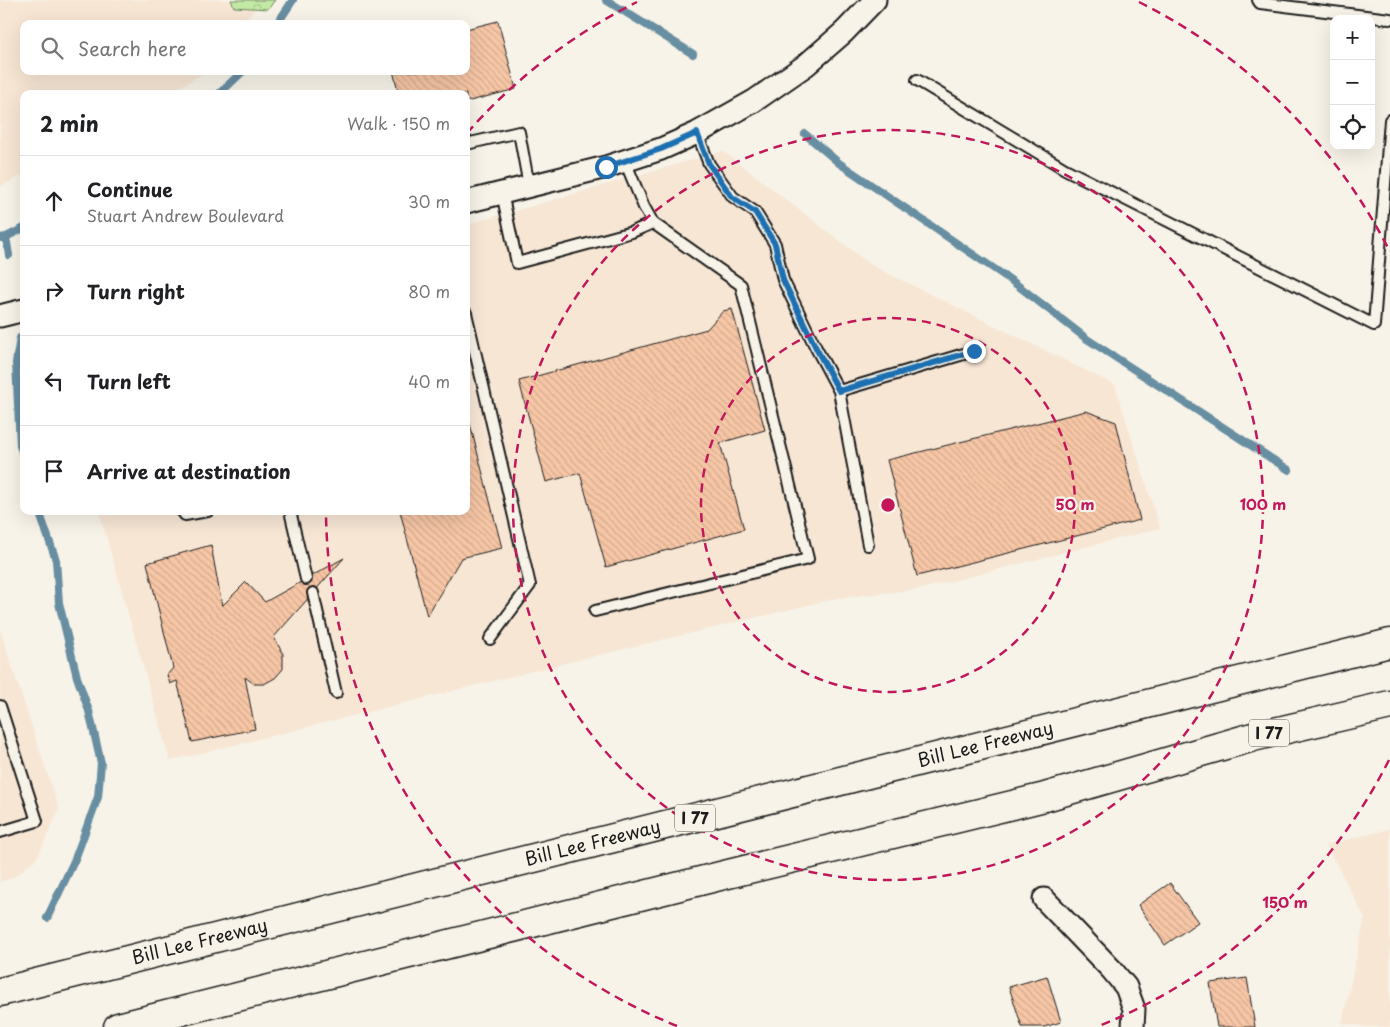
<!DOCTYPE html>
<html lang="en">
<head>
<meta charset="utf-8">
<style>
	:root { --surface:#fff; --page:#f2f2f2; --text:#202124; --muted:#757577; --line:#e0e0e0 }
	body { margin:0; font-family:"Playpen Sans",sans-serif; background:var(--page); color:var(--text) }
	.controls { position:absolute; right:15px; top:15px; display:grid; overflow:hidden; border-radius:10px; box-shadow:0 5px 20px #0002 }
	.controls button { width:45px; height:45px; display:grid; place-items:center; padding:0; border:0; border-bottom:1px solid var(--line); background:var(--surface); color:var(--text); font:25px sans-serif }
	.stop { position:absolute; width:15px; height:15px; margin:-11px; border:4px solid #1f6fb2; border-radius:50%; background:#fff }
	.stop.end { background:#1f6fb2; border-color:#fff; box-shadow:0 1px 5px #0008 }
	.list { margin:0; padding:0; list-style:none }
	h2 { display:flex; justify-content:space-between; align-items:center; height:65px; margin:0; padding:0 20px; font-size:21px }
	h2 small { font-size:16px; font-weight:400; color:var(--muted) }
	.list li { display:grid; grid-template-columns:32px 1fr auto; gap:15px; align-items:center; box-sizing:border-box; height:90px; padding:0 20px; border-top:1px solid var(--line) }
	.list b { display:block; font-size:19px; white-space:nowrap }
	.list p { margin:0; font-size:16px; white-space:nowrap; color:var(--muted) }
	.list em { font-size:16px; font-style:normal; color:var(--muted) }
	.icon { flex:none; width:28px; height:28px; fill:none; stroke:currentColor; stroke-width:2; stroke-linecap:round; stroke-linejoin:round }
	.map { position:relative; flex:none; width:1390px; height:1027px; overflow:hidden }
	.search { position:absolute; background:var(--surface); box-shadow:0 5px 20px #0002; left:20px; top:20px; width:450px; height:55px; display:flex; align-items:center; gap:12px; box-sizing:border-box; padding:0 18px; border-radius:10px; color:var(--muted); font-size:19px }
	.panel { position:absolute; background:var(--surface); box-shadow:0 5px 20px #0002; left:20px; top:90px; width:450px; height:425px; border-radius:10px }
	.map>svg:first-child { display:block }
	.built { fill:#f7e6d4 }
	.forest { fill:url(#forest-crowns); stroke:#708360 }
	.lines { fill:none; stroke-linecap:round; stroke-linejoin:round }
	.stream { stroke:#688ea2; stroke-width:8 }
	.building { fill:url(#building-back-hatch); stroke:#1c1c1c }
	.service-casing { stroke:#1c1c1c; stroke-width:14 }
	.minor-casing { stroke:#1c1c1c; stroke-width:25 }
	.motorway-casing { stroke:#1c1c1c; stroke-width:31 }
	.service { stroke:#f7f3e8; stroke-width:10 }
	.minor { stroke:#f7f3e8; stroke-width:21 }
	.motorway { stroke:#f7f3e8; stroke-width:28 }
	.route { stroke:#1f6fb2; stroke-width:6 }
	.ring { fill:none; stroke:#c2185b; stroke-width:2.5; stroke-dasharray:9 6 }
	.labels { text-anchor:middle; stroke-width:4.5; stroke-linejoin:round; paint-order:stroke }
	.shield { fill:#f7f3e8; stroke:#5e5c59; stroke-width:1 }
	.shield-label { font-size:16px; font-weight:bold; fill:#1c1c1c }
	.street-label { font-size:18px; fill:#1c1c1c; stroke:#f7f3e8 }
	.centre { fill:#c2185b; stroke:#f7f3e8; stroke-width:2.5 }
	.ring-label { font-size:15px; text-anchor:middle; font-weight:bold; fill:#c2185b; stroke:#f7f3e8; stroke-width:4.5; stroke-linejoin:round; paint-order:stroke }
</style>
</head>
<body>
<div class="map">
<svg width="1390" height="1027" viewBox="0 0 1390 1027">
	<defs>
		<pattern id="forest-crowns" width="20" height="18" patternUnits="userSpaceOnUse" patternTransform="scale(1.25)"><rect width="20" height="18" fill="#c3eaa5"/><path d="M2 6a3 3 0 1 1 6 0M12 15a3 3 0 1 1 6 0" fill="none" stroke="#a7c88d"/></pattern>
		<pattern id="building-back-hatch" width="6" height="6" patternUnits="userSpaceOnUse" patternTransform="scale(1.25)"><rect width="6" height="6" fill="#f7c6a6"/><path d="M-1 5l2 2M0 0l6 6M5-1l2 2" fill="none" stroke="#d3aa8e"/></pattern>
	</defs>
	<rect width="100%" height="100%" fill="#f7f3e8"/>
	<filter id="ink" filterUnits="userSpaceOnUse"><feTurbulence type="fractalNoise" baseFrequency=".02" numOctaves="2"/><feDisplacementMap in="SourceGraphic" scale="10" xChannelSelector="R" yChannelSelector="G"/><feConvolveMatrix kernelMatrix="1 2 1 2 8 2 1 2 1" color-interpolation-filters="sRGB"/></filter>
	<g filter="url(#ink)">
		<path class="built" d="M0 0H261L243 24H24V71H207L168 94H24V174L0 187Z
			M723 151 871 265 1115 385 1160 528 921 589 838 598 574 661 170 761 99 511H466V225Z
			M0 630 59 809 37 858 14 877 0 882Z
			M1390 829V1027H1368L1342 1023 1365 918 1326 845Z"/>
		<path class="forest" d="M231 0H275L268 9 234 7Z"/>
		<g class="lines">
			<path class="stream" d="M606 0 693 54
				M277 24 293 0
				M219 94 243 71
				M805 134 839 163 1012 281 1087 339 1289 470
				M6 237 9 255
				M0 238 6 237 24 228
				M20 338 16 363 20 446 24 457
				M39 511 56 560 59 603 77 677 89 711 101 763 98 797 75 859 47 918"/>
		</g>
		<path class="building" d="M498 21 516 89 466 102V94H399L393 71H466V29Z
			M732 309 765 430 720 443 744 529 606 567 580 473 546 482 519 381 707 329 723 311Z
			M1086 411 1116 422 1140 520 917 576 887 460Z
			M469 420 502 548 461 558 427 616 400 511H466V421Z
			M211 545 222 606 246 582 265 602 344 558 274 637 283 654V669L275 678 264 684H254L245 677 255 729 192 742 177 681 170 684 167 675 173 668 147 563Z
			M1170 883 1198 922 1165 945 1138 905Z
			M1047 976 1061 1022 1044 1027H1022L1009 987Z
			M1247 978 1255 1027H1217L1210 983Z"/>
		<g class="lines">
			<g class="service-casing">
				<path id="service" d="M1258 0 1260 3 1390 19
					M917 80 1065 169 1374 325 1390 120
					M697 133 709 164 733 197 755 212 775 244 783 280 816 348 839 391 868 545
					M466 144 519 132 529 186
					M502 193 517 263 632 232 653 223
					M466 313 530 585 490 639
					M839 391 974 351
					M182 511 185 515 208 511
					M290 511 306 579
					M313 593 336 693
					M595 611 808 559 741 285 653 223 644 207 625 161
					M0 706 37 821 0 832"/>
			</g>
			<g class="minor-casing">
				<path id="minor" d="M466 202 606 167 661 149 697 133 754 101 806 65 844 32 875 0
					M0 316 24 310
					M1044 899 1112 970 1126 987 1134 1009 1133 1027"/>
			</g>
			<g class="motorway-casing">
				<g id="motorway">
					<path id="s1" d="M0 992 1390 643"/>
					<path d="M118 1027 724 875 1045 797 1253 737 1390 705"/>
				</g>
			</g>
			<use href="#service" class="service"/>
			<use href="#minor" class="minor"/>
			<use href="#motorway" class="motorway"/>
		</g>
	</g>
	<g class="lines" filter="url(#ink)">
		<path class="route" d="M606 167 661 149 697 133 709 164 732 197 755 212 775 244 783 280 816 348 839 391 974 351"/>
	</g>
	<g class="ring">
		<circle cx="888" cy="505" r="187"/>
		<circle cx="888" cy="505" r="375"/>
		<path d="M1389 760A562 562 0 0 1 1099 1026M677 1026A562 562 0 0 1 326 515M467 133A562 562 0 0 1 637 2M1139 2A562 562 0 0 1 1389 250"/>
	</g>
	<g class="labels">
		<g class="shield">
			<rect x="1249" y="719.5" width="40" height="27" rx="4"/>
			<rect x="675" y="804.5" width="40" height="27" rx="4"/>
		</g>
		<g class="shield-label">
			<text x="1269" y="739">I 77</text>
			<text x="695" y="824">I 77</text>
		</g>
		<g class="street-label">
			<text dy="6" stroke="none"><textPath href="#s1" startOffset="1016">Bill Lee Freeway</textPath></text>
			<text dy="6" stroke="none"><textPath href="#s1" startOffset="611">Bill Lee Freeway</textPath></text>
			<text dy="6" stroke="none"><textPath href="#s1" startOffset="206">Bill Lee Freeway</textPath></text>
		</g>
	</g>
	<circle cx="888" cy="505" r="8" class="centre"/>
	<g class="ring-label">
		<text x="1075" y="510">50 m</text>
		<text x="1263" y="510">100 m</text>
		<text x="1285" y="908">150 m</text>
	</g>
</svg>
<div class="controls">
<button>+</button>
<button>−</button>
<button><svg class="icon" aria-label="locate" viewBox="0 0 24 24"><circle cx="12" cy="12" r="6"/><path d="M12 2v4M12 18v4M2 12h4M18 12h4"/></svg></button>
</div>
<div class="stop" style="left:606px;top:167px"></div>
<div class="stop end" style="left:974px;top:351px"></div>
<div class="search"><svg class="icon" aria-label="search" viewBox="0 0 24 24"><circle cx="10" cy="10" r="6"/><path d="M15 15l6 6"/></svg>Search here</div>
<section class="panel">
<h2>2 min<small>Walk · 150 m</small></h2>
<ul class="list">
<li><svg class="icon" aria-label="ahead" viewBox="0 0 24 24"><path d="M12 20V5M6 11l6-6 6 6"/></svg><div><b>Continue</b><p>Stuart Andrew Boulevard</p></div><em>30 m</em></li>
<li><svg class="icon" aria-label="right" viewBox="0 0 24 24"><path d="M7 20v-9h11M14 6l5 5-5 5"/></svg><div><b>Turn right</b></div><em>80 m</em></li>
<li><svg class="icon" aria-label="left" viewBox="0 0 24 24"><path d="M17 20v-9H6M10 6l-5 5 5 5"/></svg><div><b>Turn left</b></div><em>40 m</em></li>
<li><svg class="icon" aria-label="arrive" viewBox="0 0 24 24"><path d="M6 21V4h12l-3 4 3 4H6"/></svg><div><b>Arrive at destination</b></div></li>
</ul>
</section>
</div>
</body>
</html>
